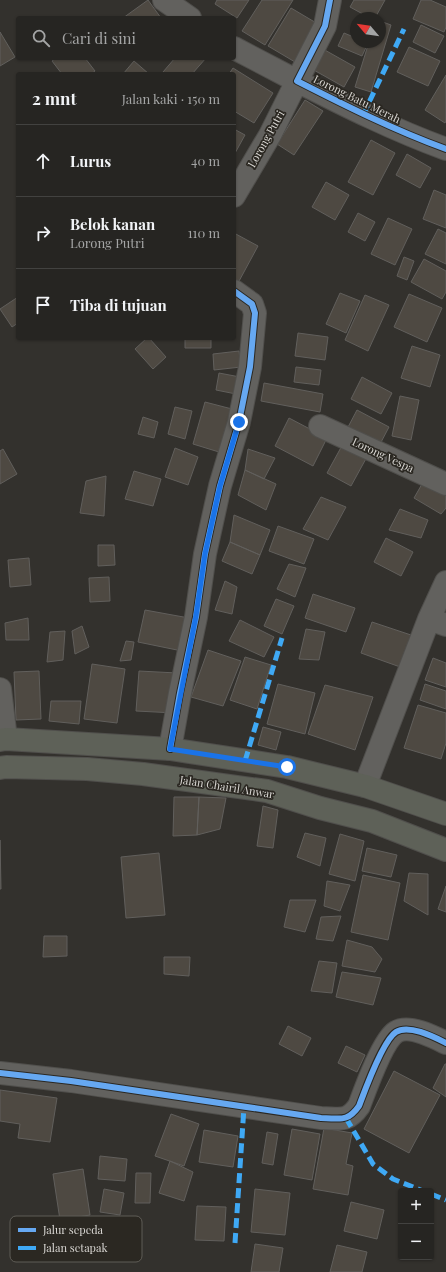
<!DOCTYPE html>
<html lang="id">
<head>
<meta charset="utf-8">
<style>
	:root { --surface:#262522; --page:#32312f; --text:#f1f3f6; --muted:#a4a5a5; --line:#424240 }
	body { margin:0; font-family:"Playfair Display",serif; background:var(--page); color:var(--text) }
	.controls { position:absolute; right:12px; bottom:12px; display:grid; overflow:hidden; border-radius:4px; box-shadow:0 1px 3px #0004 }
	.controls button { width:36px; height:36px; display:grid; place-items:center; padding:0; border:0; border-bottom:1px solid var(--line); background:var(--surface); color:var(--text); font:20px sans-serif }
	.compass { position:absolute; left:350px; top:12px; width:36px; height:36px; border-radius:50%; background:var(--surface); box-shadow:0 1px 3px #0004; rotate:299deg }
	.stop { position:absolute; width:12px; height:12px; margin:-9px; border:3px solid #1a73e8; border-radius:50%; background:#fff }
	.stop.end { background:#1a73e8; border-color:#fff; box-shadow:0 1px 4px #0008 }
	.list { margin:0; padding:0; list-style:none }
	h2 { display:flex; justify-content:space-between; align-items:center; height:52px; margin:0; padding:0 16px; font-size:17px }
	h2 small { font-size:13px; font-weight:400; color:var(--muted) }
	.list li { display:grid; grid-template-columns:26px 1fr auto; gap:12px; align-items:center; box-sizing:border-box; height:72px; padding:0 16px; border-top:1px solid var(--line) }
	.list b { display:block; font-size:15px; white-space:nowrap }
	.list p { margin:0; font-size:13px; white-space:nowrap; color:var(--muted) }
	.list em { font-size:13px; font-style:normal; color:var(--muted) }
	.icon { flex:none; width:22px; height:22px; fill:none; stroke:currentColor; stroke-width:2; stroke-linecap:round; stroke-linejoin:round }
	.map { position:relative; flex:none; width:446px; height:1272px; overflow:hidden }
	.search { position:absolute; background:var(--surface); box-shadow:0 1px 3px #0004; left:16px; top:16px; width:220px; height:44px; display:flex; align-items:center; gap:10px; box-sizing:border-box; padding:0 14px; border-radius:4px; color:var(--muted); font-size:15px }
	.panel { position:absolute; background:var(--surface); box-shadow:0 1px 3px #0004; left:16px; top:72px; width:220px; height:268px; border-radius:4px }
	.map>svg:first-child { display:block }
	.building { fill:#4e4942; stroke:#615f5c }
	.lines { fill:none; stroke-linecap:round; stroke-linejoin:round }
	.minor-casing { stroke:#504f4c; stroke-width:24 }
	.major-casing { stroke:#504f4c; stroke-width:24 }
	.minor { stroke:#62615e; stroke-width:22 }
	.major { stroke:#5e6158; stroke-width:22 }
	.quiet { stroke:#3fa9f5; stroke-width:5; stroke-dasharray:10 5; stroke-linecap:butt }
	.cycleway-casing { stroke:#2b2822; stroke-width:8 }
	.cycleway { stroke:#66a8f1; stroke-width:6 }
	.route { stroke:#1a73e8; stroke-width:5 }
	.labels { text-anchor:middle; stroke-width:3.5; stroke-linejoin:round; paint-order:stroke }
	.street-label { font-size:11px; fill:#d9d7d3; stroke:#2b2822 }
	.key { fill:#2b2822; stroke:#5f5d57; stroke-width:1 }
	.key-label { font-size:11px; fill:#d9d7d3 }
</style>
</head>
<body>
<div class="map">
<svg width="446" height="1272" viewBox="0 0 446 1272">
	<rect width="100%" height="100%" fill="#33312d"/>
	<path class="building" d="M148 0 161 18H123Z
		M217 0H249L237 18 215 4Z
		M262 0H293L265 45 242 31Z
		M354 0H385L375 18H370L350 7Z
		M421 0H430L446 7V27L444 32 413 19Z
		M291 8 318 24 295 62 268 46Z
		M380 21 391 25 371 92 355 87 369 42H380Z
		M421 25 444 36 435 53 413 42Z
		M0 32 15 57 0 66Z
		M344 33 356 38V42L368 43 362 56 338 46Z
		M409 47 440 61 428 86 397 72Z
		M323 49 355 67 344 87 312 69Z
		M56 58H85L95 71 91 74H62L52 61Z
		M175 58H206L192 74H166L163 72Z
		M134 61 149 74H123Z
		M233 68 273 93 254 123 234 111V74H229Z
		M446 75V121L445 123 425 110Z
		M305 100 323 111 294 155 277 144Z
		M234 129 245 135 234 155Z
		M371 140 395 153 373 195 348 182Z
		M407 154 431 168 420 188 396 175Z
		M326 182 349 195 335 220 312 207Z
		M434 190 446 195V228L423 219Z
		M358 213 375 222 365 241 348 232Z
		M388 218 412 229 395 265 371 254Z
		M438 229 446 233V264L425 254Z
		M234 233 258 246 238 283 234 281Z
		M404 257 414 261 407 280 397 276Z
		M424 259 446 271V292L442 299 411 282Z
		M340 293 360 301 346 333 326 324Z
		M409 294 442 308 427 342 394 327Z
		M365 295 389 305 368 351 345 340Z
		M18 297V323L12 327 0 309Z
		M298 333 328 337 325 360 295 356Z
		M147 338H149L166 357 153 369 135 349Z
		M185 338H211V348H185Z
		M412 346 440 355 430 387 401 378Z
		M239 351 241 367 214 370 213 354Z
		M296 367 321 370 319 385 294 382Z
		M219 373 240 377 236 394 216 390Z
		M362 377 392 393 381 414 351 399Z
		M264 383 323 394 320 412 261 401Z
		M400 396 419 400 411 440 392 436Z
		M205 402 232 409 219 452 193 444Z
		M175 407 192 411 185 439 168 434Z
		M357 410 389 427 379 446 347 429Z
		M143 417 158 422 154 438 138 434Z
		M289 418 327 438 313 466 275 446Z
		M344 442 368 455 351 486 327 473Z
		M175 448 198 457 188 485 165 477Z
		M3 449 17 474 0 484V451Z
		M248 449 275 458 264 479 245 470Z
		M245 470 276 484 266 510 238 495Z
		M134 471 161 479 153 506 125 499Z
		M106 476 104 516 80 513 86 481Z
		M426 477 446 489V508L441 514 414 498Z
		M321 497 346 507 328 540 303 529Z
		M400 509 428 520 421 538 389 530Z
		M234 515 270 530 260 555 230 542Z
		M278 526 314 539 304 564 269 551Z
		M386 538 413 552 401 576 374 562Z
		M230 542 260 555 252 574 222 561Z
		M98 545H114L115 565 98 566Z
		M29 558 31 585 10 587 8 560Z
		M289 564 306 568 295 597 277 589Z
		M109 577 110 601 90 602 89 578Z
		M225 581 237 587 232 614 215 610Z
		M313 594 355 608 346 632 305 618Z
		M276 599 294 606 282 634 264 626Z
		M145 610 189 618 182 651 138 642Z
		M28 618 29 640H6L5 623Z
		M240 620 274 637 264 657 229 641Z
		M372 622 414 636 403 668 361 653Z
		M82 626 89 647 75 654 72 631Z
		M306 629 325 632 319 660 299 659Z
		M65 631 63 660 47 662 50 632Z
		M126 641 134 642 131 660 120 661Z
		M208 650 241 661 223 706 191 697Z
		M245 657 271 665 257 709 230 700Z
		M433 658 446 663V687L425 680Z
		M92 664 125 669 117 723 84 719Z
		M39 671 41 719 16 720 14 672Z
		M139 671 177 673 175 713 136 711Z
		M278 684 315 693 305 734 267 724Z
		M425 684 446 691V709L420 700Z
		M325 685 373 697 355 750 308 734Z
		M51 701H81L79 724 49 721Z
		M418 705 446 713V743L441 759 404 748Z
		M263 727 281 732 276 750 258 745Z
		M174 797H199L197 835 173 836Z
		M199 797 226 798 220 829 197 835Z
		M263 806 278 810 273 848 257 846Z
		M305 833 326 838 320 866 297 857Z
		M340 834 364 841 355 881 329 874Z
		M0 840 1 889H0Z
		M367 848 397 855 391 877 362 871Z
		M159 853 165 915 126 918 121 857Z
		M409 873 428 874V915L404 901Z
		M363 875 400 883 388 940 351 932Z
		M327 881 350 885 340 911 324 906Z
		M446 886V912L438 909Z
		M290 900H316L305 932 284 927Z
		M341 916 333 941 316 939 321 917Z
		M44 936H67V956L43 957Z
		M347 940 372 947 382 959 375 972 342 966Z
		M164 957H190L189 976 164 974Z
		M319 961 337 963 332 993 311 991Z
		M342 972 381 978 373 1005 336 997Z
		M288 1026 311 1038 302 1056 279 1044Z
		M346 1046 365 1055 357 1072 338 1063Z
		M445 1064H446V1097L433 1088Z
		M394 1071 440 1095 409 1153 364 1129Z
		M0 1090 57 1098 50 1142 18 1138 20 1124 0 1121Z
		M171 1114 199 1124 184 1166 155 1156Z
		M324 1128 352 1133 346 1164 353 1166 348 1195 313 1189Z
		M292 1129 320 1134 312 1180 284 1175Z
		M204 1130 238 1136 233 1167 199 1162Z
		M267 1132 278 1134 273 1165 262 1163Z
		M100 1156 127 1159 125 1181 98 1179Z
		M170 1161 193 1172 184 1201 159 1193Z
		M83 1169 90 1215 60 1220 53 1174Z
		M136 1173H151L150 1203H135Z
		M104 1189 124 1193 120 1215 100 1212Z
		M255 1189 290 1193 285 1235 251 1232Z
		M351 1202 384 1210 377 1239 344 1231Z
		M197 1206 226 1207 224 1241 195 1240Z
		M255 1244 283 1248 279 1272H251Z
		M337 1245 367 1252 362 1272H330Z"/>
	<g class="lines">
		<g class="minor-casing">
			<path id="minor" d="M164 0 190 18
				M330 0 325 26 297 81C346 106 394 130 446 149
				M234 48 297 81 270 135 234 196
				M320 426 446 484
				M429 619 446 625
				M0 689 6 739
				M170 749 180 693 196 617 205 554 220 486 239 422 250 367 255 313 252 304 234 291
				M365 786 429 619 446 582
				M0 1073 71 1081 321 1118C340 1118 347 1123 359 1106 365 1090 383 1040 396 1032 409 1024 434 1037 446 1043"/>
		</g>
		<g class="major-casing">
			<path id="major" d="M0 740 6 739 170 749 287 767 365 786 446 814
				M0 768 6 767 87 769 143 774 267 791 320 808 372 821 446 850"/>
		</g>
		<use href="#minor" class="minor"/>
		<use href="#major" class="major"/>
		<path class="quiet" d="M363 115 404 29
			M245 761 282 638
			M346 1118 373 1164 393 1179 423 1191
			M431 1194 446 1200
			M235 1243 244 1107"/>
		<g class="cycleway-casing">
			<path id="cycleway" d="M330 0 325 26 297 81C346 106 394 130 446 149
				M170 749 180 693 196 617 205 554 220 486 239 422 250 367 255 313 252 304 234 291
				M0 1073 71 1081 321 1118C340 1118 347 1123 359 1106 365 1090 383 1040 396 1032 409 1024 434 1037 446 1043"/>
		</g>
		<use href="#cycleway" class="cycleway"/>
	</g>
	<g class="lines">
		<path class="route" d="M239 422 220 486 205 554 196 616 170 749 287 767"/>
	</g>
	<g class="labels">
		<g class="street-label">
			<text transform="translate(357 99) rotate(26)" y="4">Lorong Batu Merah</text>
			<text transform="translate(266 139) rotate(-61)" y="4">Lorong Putri</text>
			<text transform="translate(383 455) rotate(25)" y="4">Lorong Vespa</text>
			<text transform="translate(227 787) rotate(9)" y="4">Jalan Chairil Anwar</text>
		</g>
	</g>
	<rect x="10" y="1216" width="132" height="46" rx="6" class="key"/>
	<rect x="18" y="1228" width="18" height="4" fill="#66a8f1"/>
	<rect x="18" y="1246" width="18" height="4" fill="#3fa9f5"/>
	<g class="key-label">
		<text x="43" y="1234">Jalur sepeda</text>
		<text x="43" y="1252">Jalan setapak</text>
	</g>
</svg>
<div class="controls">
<button>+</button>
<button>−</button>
</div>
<svg class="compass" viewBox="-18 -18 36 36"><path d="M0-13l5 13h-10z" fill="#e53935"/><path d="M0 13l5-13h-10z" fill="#a4a5a5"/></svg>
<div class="stop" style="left:287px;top:767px"></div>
<div class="stop end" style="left:239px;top:422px"></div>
<div class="search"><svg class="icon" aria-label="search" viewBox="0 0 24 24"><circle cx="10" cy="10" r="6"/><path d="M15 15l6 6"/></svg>Cari di sini</div>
<section class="panel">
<h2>2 mnt<small>Jalan kaki · 150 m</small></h2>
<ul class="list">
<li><svg class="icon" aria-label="ahead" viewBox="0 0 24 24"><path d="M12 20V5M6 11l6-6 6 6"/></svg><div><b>Lurus</b></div><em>40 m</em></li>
<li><svg class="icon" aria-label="right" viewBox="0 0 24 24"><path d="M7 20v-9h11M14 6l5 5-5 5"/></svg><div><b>Belok kanan</b><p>Lorong Putri</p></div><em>110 m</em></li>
<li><svg class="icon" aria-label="arrive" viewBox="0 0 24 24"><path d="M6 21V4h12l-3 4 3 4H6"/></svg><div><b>Tiba di tujuan</b></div></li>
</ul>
</section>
</div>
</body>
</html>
